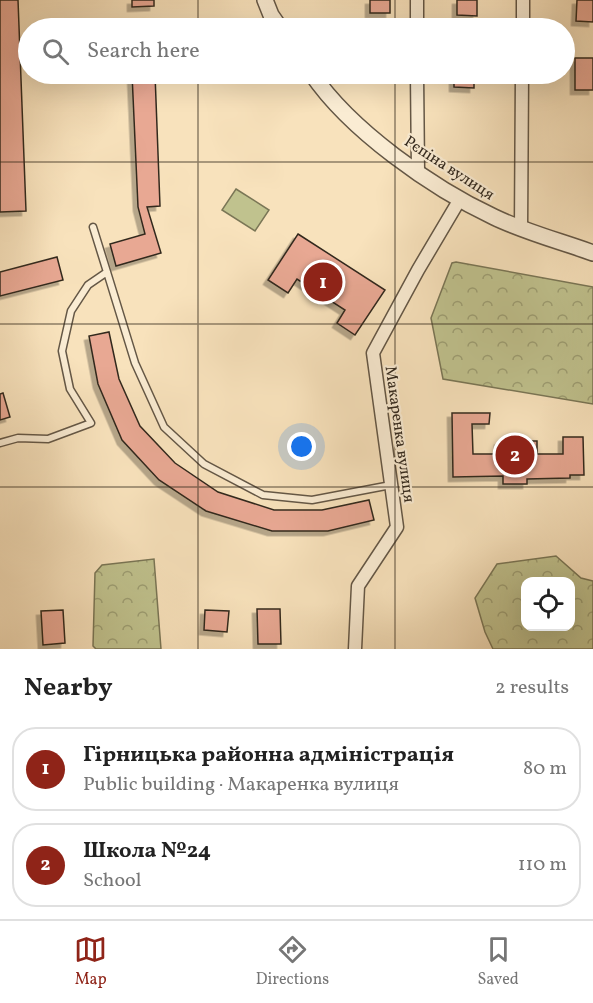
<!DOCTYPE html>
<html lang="en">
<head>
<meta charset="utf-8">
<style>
	:root { --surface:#fff; --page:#f6f6f6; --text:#222; --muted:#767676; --line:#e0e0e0; --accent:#8f2418 }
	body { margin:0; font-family:Vollkorn,serif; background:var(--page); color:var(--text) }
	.controls { position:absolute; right:18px; bottom:18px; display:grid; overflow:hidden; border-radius:12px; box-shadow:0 6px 24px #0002 }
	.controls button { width:54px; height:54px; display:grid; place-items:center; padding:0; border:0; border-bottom:2px solid var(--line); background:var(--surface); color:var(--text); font:30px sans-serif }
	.you { position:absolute; left:302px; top:447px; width:21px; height:21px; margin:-15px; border:4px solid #fff; border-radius:50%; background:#1a73e8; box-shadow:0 0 0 9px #1a73e833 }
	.badge { display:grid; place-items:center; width:39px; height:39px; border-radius:50%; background:var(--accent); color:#fff; font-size:20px; font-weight:700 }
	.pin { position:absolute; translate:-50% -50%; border:3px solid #fff; box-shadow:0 2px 6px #0006 }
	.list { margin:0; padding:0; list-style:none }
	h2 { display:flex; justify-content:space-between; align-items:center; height:78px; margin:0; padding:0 24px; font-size:26px }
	h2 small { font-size:20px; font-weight:400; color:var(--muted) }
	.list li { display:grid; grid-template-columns:39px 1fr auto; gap:18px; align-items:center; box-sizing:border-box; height:84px; margin:0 12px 12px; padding:0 12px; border:2px solid var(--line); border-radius:24px }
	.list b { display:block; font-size:22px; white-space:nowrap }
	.list p { margin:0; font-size:20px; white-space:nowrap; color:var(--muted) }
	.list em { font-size:20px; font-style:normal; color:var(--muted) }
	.icon { flex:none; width:33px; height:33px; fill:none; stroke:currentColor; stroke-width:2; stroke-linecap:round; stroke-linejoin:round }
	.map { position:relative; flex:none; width:593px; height:649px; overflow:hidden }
	.search { position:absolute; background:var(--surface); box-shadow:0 6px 24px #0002; left:18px; right:18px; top:18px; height:66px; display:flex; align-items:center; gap:15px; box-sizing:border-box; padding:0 21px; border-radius:33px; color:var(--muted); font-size:22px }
	.sheet { height:270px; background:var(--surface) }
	nav { display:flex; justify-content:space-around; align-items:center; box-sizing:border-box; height:84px; border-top:2px solid var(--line); background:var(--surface); font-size:16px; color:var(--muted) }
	nav a { display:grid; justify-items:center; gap:3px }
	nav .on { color:var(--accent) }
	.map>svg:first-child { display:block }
	.green { fill:#c0c28e; stroke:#7a7656; stroke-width:1.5 }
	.forest { fill:url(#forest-crowns); stroke:#7a7656; stroke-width:1.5; fill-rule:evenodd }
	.building { fill:#e8a893; stroke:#33291e; stroke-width:1.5; filter:url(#shadow) }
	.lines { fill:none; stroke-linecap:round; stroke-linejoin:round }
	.service-casing { stroke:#645746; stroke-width:9 }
	.minor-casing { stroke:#645746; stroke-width:15 }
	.tertiary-casing { stroke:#645746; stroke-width:18 }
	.service { stroke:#faecd3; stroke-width:6 }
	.minor { stroke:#faecd3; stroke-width:12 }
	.tertiary { stroke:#faecd3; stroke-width:15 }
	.grid { fill:none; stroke:#33291e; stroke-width:1.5; stroke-opacity:0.55 }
	.labels { text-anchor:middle; stroke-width:4.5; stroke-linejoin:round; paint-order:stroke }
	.street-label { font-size:16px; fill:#33291e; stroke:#faecd3 }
</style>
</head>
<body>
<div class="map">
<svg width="593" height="649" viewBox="0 0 593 649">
	<defs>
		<pattern id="forest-crowns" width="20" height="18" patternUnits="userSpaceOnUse" patternTransform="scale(1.5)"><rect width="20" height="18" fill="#c0c28e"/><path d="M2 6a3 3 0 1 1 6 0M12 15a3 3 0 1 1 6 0" fill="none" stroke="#9d9e73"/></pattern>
		<filter id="shadow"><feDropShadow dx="-4.5" dy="4.5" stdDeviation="0" flood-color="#0004"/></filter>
	</defs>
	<rect width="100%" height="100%" fill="#f8e2bc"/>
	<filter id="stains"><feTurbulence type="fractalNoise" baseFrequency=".00333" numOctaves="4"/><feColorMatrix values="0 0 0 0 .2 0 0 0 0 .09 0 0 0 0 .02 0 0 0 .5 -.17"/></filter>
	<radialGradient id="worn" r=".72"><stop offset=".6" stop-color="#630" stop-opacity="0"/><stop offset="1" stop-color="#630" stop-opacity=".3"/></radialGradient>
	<path class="green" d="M236 189 269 210 255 231 222 210Z"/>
	<path class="forest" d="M456 262 593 287V404L443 379 431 318 452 263Z
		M556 556 581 578 593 581V649H493L485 632 475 598 497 564ZM526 582H570V626H526Z
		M154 559 161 649H96L93 646 95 573 102 565Z"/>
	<path class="building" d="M0 0H18L26 211 0 212Z
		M132 0H154V6L132 7Z
		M370 0H390V13H370Z
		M457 0H477V16L457 15Z
		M577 0H593V22L576 21Z
		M575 58H593V90H575Z
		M132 74H155L160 206 147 207 161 253 116 266 110 244 145 234 138 207Z
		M454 74H474V88L454 87Z
		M298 234 385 290 355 335 337 323 345 310 297 279 288 293 268 280Z
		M57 257 63 280 0 296V272Z
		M109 332 119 379 140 426 175 463 218 492 274 510H322L369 500 374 520 328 531H272L206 511 159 480 122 440 98 384 89 336Z
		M3 393 10 417 0 420V394Z
		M452 413H490L489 424H472L473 454H499V441H537V454H563V437H583L584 475H570V478L527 479V484H503V476L453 477Z
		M257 609H280L281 644H258Z
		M63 610 65 643 43 645 41 611Z
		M205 610 229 611 227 632 204 630Z"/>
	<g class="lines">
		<g class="service-casing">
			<path id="service" d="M107 272 135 363 164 427 204 464 263 495 312 500 391 485
				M0 443 18 438 48 439 91 423 70 389 62 351 71 311 88 285 107 272 93 227"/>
		</g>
		<g class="minor-casing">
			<path id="minor" d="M417 0V28
				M523 28V0
				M417 74 418 172
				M521 228 522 74
				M355 649 358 586 397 527 373 353 418 270 460 199"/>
		</g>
		<g class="tertiary-casing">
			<path id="tertiary" d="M265 0 271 15 280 28
				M312 74C350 130 432 188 494 217 525 232 560 241 593 253"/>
		</g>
		<use href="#service" class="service"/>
		<use href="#minor" class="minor"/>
		<use href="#tertiary" class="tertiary"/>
	</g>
	<path class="grid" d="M198 0V28M395 0V28M198 74V649M395 74V649M0 162H593M0 324H593M0 487H593"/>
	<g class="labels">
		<g class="street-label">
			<text transform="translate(450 167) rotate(33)" y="6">Рєпіна вулиця</text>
			<text transform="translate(401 434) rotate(82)" y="6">Макаренка вулиця</text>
		</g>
	</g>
	<rect width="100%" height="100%" filter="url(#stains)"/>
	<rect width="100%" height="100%" fill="url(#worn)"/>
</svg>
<div class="controls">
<button><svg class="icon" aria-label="locate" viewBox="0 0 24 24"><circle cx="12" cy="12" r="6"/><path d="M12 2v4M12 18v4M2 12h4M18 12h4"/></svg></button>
</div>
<div class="you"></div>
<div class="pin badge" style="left:323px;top:282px">1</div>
<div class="pin badge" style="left:515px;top:455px">2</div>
<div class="search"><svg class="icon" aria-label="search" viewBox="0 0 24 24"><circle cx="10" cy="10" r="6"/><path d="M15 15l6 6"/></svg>Search here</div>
</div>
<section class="sheet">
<h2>Nearby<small>2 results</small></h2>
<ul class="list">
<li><span class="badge">1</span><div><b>Гірницька районна адміністрація</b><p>Public building · Макаренка вулиця</p></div><em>80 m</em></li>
<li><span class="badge">2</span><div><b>Школа №24</b><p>School</p></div><em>110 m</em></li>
</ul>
</section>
<nav>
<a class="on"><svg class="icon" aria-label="map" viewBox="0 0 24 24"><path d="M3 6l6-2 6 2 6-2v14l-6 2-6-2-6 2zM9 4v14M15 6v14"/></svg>Map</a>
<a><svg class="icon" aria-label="directions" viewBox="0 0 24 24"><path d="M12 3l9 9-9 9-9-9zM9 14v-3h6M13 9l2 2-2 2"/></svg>Directions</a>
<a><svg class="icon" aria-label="saved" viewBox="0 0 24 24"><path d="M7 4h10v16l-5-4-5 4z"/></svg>Saved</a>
</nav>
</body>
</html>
